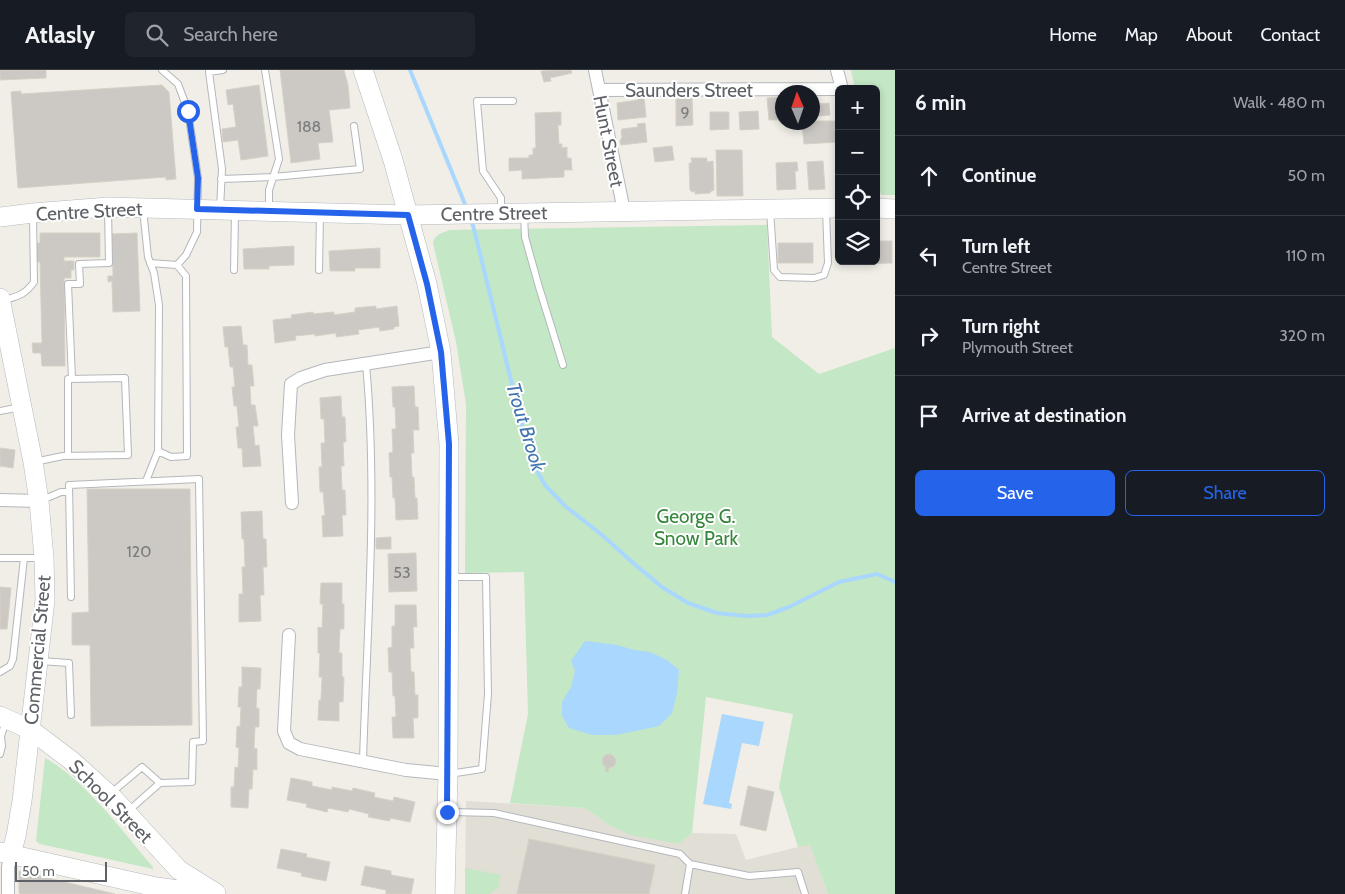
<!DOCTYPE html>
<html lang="en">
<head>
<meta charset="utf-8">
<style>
	:root { --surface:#171b24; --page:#20242c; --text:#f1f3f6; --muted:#9ea1a6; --line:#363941; --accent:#2563eb }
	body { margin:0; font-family:Cabin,sans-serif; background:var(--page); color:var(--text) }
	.controls { position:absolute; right:15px; top:15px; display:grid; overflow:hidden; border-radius:8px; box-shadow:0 2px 8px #0003 }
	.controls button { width:45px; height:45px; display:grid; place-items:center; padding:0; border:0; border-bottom:1px solid var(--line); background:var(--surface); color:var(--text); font:25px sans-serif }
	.compass { position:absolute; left:775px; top:15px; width:45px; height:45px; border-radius:50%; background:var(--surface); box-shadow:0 2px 8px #0003; rotate:358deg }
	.scale { position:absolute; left:15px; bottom:12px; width:92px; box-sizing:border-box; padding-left:5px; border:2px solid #5e6267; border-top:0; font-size:14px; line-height:18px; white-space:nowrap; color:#5e6267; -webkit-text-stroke:4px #fff; paint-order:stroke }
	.stop { position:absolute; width:15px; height:15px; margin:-11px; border:4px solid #2563eb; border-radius:50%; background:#fff }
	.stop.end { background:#2563eb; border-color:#fff; box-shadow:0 1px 5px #0008 }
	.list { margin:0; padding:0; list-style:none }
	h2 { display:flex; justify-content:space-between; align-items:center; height:65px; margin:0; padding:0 20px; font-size:21px }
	h2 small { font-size:16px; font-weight:400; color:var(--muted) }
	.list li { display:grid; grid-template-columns:32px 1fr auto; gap:15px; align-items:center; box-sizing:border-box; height:80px; padding:0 20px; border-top:1px solid var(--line) }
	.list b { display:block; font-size:19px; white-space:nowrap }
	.list p { margin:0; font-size:16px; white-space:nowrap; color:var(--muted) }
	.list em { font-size:16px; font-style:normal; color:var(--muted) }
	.actions { display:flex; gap:10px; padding:15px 20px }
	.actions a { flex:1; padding:11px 0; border:1px solid var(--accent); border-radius:8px; text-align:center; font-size:18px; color:var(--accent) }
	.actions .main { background:var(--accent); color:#fff }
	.icon { flex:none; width:28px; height:28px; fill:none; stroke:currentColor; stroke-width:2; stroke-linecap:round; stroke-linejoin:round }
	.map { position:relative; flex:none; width:895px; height:824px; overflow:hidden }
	header { display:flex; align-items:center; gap:30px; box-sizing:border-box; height:70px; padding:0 25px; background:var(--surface); border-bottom:1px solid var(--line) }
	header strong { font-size:24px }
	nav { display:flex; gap:28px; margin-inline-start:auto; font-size:18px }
	.search { width:350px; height:45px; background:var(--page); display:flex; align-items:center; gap:12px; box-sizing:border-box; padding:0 18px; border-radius:8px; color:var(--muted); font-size:19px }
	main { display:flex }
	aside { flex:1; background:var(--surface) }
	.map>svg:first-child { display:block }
	.education { fill:#e0ded5 }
	.green { fill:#c4e7c5 }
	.water { fill:#a9d7fe }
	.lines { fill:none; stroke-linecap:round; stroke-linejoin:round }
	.stream { stroke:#a9d7fe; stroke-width:4 }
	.building { fill:#ccc9c4; stroke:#d5d1c5 }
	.lane-casing { stroke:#b4b7bb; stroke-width:8 }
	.street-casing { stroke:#b4b7bb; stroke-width:14 }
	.secondary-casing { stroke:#b5b9be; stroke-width:20 }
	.lane { stroke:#fff; stroke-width:6 }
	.street { stroke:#fff; stroke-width:12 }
	.secondary { stroke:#fff; stroke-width:19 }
	.route { stroke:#2563eb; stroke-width:6 }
	.labels { text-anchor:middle; stroke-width:4; stroke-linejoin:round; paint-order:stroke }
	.number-label { font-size:16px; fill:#7a7c7e }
	.street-label { font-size:19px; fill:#5e6267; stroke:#fff }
	.park-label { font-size:19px; fill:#36863c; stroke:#fff }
	.water-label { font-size:20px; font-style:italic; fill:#4477b1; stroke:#fff }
</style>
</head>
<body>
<header>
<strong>Atlasly</strong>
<div class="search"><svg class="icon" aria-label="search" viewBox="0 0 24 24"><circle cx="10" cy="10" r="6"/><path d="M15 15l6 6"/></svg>Search here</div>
<nav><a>Home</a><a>Map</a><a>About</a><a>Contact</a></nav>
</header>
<main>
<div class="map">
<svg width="895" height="824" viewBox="0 0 895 824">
	<rect width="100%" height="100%" fill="#f0eee7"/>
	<path class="education" d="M466 731 585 738 609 755 679 774 692 763 736 764 746 790 810 774 828 824H465Z"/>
	<path class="green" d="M851 0H895V125H881L876 104V19H855Z
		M767 155 772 267 819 304 895 278V824H828L810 775 798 777 779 717 793 644 706 627 692 763 679 774 631 765 609 755 585 738 510 733 528 644 524 502 465 503 466 334 456 272 433 173C435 164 442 163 450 160Z
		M45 688C85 710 123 762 153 797V799L40 774 36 771Z
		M465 798 501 805 498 819 494 820 489 824H465Z"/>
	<path class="water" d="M585 571 617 575 634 580 650 582 667 590 679 600 677 623 672 643 659 656 616 665H592L569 658 562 646V632L571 617 575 601 571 591Z
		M722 644 764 652 759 676 742 673 729 733 732 734 731 739 703 734Z"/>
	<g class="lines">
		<path class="stream" d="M410 0 467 139
			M471 150 474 159 527 376 533 394 545 415 565 436 602 465 632 492 662 517 688 533 717 543 746 546 767 545 789 537 839 512 877 504 895 512"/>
	</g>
	<path class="building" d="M0 0H46V8L0 10Z
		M280 0H344L348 15 350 38 329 40 333 72 318 73 320 89 291 93Z
		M571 0 572 3 550 8 551 11 544 12 541 1Z
		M162 15 169 22 176 109 166 110V107L18 118 11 22 21 21V24Z
		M259 15 268 86 241 90 238 70 223 72 222 59 236 57 233 34 228 35 226 20Z
		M644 27 646 47 618 50 617 33 638 30 637 28Z
		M782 27V51L780 52 779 50H769L767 28Z
		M692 28 693 55 676 56V29Z
		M829 33 830 45 819 46 818 34Z
		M758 41 759 59 740 60 739 42Z
		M561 42V55H558L559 74H562V78L567 77V88H571L572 100H564V107L522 109V100L509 101V88H529V85H533V78H536L535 43Z
		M710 42H729V59L710 60Z
		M812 51H835L838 72 804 74 802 52H812Z
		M645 53 647 72 621 75 620 71 622 67 621 62 622 59 638 57 637 54Z
		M672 76 674 90 655 92 653 78Z
		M716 80H742L743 126H717Z
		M691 88H707V92L713 91 714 120 710 122V123L695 124V121L692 122 690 120 689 93H692Z
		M823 91 825 119 809 120 807 92Z
		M797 92 798 101H795L796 119 777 120 776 93Z
		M40 163H100V187H64V191H74V200H71V208H64L65 296H42L41 283H33L32 273H42L40 192H35L34 173H40Z
		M137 163 140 241 113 242 112 211 108 212V206H113L112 164Z
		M876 171H892V193L855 194V191H876Z
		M778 173H813V193H778Z
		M294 176V195L269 196V199H244L243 179Z
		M380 178V198H355V201H330L329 181Z
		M376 236V239L397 236 399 256 394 257V259L380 261 379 257 358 260 359 264 336 267V263L315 266V264L295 266 296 270 275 273 273 250 292 248 291 245 313 242V244L334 242V245L355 242V238Z
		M241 256 243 275H247L248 295H252L254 316H250L251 335H255L258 356H253L255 376 259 375 261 396 243 397 242 378H238L236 357H239L237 336H234L232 317H235L233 297H230L228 277H225L223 257Z
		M414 316 415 337H418L419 360H413L414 383H411L412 407H414L415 428H417L418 449 396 450 395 428H393L392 407H390L389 383 393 382 392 359H396L395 337H393L392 317Z
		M341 326 342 347H345L346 372H343L344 396H341L342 420H345L346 445H342L343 466 323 467 322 446 325 445 323 422H320L319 397H322L321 373H325L324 349H321L320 328Z
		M0 378 15 380 13 398 0 396Z
		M87 419H190L192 655 91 656 90 575H72V543L89 542Z
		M262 441 263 469H266L267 497H263L264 525H260L261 551 239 552V524H243L242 497H245L244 469H242L241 442Z
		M391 467V479H376V468Z
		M416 483 417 521 389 522 388 484Z
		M321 513H342V534H344V559H340L339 583H342V607H344L343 632H339V651L318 650 319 630H321L322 607H319L320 583H318V557L322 558 323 534H320Z
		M0 517 11 518 7 559H0Z
		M395 535H416L417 557H413L414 578H410L411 602H414L415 625H418V648H413L414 668H393L392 647H396L395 626H393L392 602H389L388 578 392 577V556H395Z
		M242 597 261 598 260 619H257L256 638H259V657H255L254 678 257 679V700L253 699 252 719H249L248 738 231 737V717H234L235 697 238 698 239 678 236 677 237 656 240 657 241 637H238L239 617H242Z
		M608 684 612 685 615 688 616 692 614 696 609 698 608 702 605 701 606 698 603 694 602 690 604 686Z
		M291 708 312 712V716L332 720V717L352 721 353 718 375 723 374 727 393 731 394 727 415 732 410 752 390 748V751L368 747 369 744 349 739 348 742 328 738 327 742 306 737 307 734 287 730Z
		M748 716 774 722 766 761 740 755Z
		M529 769 655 795 649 824H517Z
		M529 769 655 795 649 824H517Z
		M281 779 307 784 306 787 330 792 326 811 301 806 302 803 277 798Z
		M365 796 391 801V805L414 809 411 824H386V820L361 815Z
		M19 801 115 824H22L19 823Z"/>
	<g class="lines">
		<g class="lane-casing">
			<path id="lane" d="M162 0 178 14 188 41 198 108 197 162 186 185 177 195
				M265 0 279 89 269 120V140
				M221 109 273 107 360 99 354 56
				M143 139 148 187 154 203 159 235 158 381 171 387 187 386 186 206 177 195 150 193
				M220 139 222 99 209 2 223 0
				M770 140 774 200 780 207 814 208 824 205 828 193 826 140
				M501 142V128L483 101 477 31H513
				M524 144 525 167 539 217 563 295
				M234 200 235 143
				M319 200 320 144
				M2 231C17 226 24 226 34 212L33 146
				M72 309 68 214H80L79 194 109 193 108 138
				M0 341 21 337
				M34 392 63 386 128 385 125 308 68 309V386
				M146 411 158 381
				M42 430 61 422H69
				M0 488H41
				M71 527 69 415 199 409 203 671 193 672 192 712 160 713 127 742
				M40 591 69 593 71 645
				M0 602 10 596 13 589 24 488
				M0 684 2 676 1 666 6 651
				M363 691C367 559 378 425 366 294
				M449 704 482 699 488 624 486 507H450
				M110 724 142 697 160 713
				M450 742 494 743 680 784 690 794 749 806 798 802 805 824
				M685 824 690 794"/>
		</g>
		<g class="street-casing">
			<path id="street" d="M595 0 624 141
				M837 0 842 19
				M599 20 839 19
				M0 430 39 431
				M292 433 288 365 291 314 301 308 325 300 441 282
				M289 565 284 661 289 673 300 679 406 700 448 704
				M8 824V797L11 784"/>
		</g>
		<g class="secondary-casing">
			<path id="secondary" d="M363 0 393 90 427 214 441 282 449 374 448 704 445 824
				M876 138 895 139
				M0 147 33 143 108 137 408 145 839 138
				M0 228 33 392 39 431 44 488 45 530 22 731 16 766 11 784
				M0 646 31 660 72 691 114 729 179 800 216 823
				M0 782 156 817 186 821 212 823"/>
		</g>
		<use href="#lane" class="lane"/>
		<use href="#street" class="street"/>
		<use href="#secondary" class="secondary"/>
	</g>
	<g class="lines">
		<path class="route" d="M188 41 198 108 197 139 408 145 427 214 441 282 449 374 447 742"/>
	</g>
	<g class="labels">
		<g class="number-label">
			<text x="685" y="48">9</text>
			<text x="309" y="62">188</text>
			<text x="139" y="487">120</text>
			<text x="402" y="508">53</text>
		</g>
		<g class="street-label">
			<text x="689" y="27">Saunders Street</text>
			<text transform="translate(609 71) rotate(79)" y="7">Hunt Street</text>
			<text transform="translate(89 141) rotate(-3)" y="7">Centre Street</text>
			<text transform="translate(494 143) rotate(-1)" y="7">Centre Street</text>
			<text transform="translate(37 580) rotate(-85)" y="7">Commercial Street</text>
			<text transform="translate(111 731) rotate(45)" y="7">School Street</text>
		</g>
		<g class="park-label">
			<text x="696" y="453">George G.<tspan x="696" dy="22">Snow Park</tspan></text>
		</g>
		<g class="water-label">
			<text transform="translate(526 357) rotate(73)" y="7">Trout Brook</text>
		</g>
	</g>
</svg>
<div class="controls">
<button>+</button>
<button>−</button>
<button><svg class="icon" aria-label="locate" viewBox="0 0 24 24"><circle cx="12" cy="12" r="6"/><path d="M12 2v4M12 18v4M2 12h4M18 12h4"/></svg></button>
<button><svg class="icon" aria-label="layers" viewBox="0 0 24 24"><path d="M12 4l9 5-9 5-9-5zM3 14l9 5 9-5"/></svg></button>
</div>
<svg class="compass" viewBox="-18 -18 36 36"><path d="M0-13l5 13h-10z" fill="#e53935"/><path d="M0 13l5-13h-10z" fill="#9ea1a6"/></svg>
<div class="scale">50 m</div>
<div class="stop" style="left:188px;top:41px"></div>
<div class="stop end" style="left:447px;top:742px"></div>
</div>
<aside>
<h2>6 min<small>Walk · 480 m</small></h2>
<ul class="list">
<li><svg class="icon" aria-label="ahead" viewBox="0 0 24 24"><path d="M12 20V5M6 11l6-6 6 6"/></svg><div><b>Continue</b></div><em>50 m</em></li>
<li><svg class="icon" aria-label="left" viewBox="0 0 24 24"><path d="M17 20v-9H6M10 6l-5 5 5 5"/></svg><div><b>Turn left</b><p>Centre Street</p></div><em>110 m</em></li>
<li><svg class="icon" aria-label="right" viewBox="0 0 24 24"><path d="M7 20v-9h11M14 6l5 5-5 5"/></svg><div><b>Turn right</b><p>Plymouth Street</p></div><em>320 m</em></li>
<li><svg class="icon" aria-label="arrive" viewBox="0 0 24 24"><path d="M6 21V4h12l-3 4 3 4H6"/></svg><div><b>Arrive at destination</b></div></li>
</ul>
<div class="actions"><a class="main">Save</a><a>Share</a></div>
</aside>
</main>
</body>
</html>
